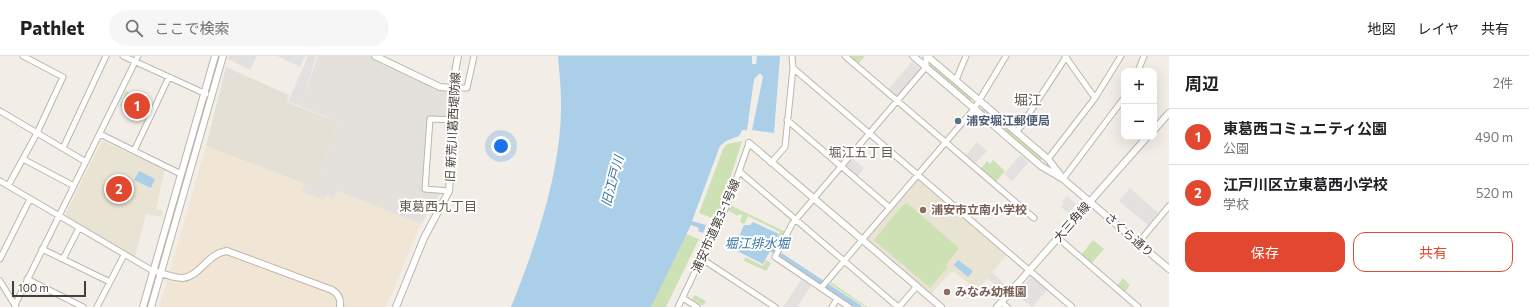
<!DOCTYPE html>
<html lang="ja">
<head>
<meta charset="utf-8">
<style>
	:root { --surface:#fff; --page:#f6f6f6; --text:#202124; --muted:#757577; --line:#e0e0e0; --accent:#e1482f }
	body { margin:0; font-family:Commissioner,"Noto Sans JP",sans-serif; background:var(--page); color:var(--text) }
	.controls { position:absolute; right:12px; top:12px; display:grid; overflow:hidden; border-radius:8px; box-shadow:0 4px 16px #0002 }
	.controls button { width:36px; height:36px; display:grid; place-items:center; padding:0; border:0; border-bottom:1px solid var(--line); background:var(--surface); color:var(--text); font:20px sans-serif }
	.scale { position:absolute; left:12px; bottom:10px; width:74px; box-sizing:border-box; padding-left:4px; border:2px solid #443f37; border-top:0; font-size:11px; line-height:14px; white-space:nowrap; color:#443f37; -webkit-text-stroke:3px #fff; paint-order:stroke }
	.you { position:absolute; left:501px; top:90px; width:14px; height:14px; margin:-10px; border:3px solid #fff; border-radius:50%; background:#1a73e8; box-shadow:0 0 0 6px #1a73e833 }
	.badge { display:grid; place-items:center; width:26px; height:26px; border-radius:50%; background:var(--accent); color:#fff; font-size:13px; font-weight:700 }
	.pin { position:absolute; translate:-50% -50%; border:2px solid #fff; box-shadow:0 1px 4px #0006 }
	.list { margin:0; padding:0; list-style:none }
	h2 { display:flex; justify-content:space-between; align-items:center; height:52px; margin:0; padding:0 16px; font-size:17px }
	h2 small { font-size:13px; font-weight:400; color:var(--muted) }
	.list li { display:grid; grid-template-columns:26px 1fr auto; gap:12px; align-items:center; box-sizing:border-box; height:56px; padding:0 16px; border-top:1px solid var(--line) }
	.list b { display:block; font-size:15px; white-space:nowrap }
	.list p { margin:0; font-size:13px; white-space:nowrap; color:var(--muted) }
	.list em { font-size:13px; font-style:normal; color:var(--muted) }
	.actions { display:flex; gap:8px; padding:12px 16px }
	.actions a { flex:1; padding:9px 0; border:1px solid var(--accent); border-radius:12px; text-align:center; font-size:14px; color:var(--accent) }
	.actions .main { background:var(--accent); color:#fff }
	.icon { flex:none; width:22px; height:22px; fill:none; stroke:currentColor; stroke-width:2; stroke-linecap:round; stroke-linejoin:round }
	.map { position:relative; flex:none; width:1169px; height:251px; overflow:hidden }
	header { display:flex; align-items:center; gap:24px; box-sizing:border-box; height:56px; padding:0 20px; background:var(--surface); border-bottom:1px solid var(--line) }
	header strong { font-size:19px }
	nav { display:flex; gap:22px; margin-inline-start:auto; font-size:14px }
	.search { width:280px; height:36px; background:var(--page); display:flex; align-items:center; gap:10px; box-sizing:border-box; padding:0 14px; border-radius:22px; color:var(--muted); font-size:15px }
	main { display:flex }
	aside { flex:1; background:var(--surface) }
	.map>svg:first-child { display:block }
	.residential { fill:#e5e0d6 }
	.commercial { fill:#f1e5d5 }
	.industrial { fill:#e4e0dc }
	.education { fill:#e9e3d3 }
	.green { fill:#cee1b5 }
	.parking { fill:#e3e1df }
	.water { fill:#abcfe8 }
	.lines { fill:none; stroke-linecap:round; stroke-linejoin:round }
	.canal { stroke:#abcfe8; stroke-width:5 }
	.minor-casing { stroke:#bcb6ab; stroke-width:7 }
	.tertiary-casing { stroke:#bcb6ab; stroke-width:8 }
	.minor { stroke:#fff; stroke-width:5 }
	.tertiary { stroke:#fff; stroke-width:6 }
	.service-dot { fill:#5c6f8a; stroke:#fff; stroke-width:1.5 }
	.education-dot { fill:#8d6e63; stroke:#fff; stroke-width:1.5 }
	.labels { text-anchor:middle; stroke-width:4; stroke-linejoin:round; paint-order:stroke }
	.service-label { font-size:12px; font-weight:bold; fill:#4e5e75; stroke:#fff; text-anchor:start }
	.street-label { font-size:12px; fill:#443f37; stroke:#fff }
	.education-label { font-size:12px; font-weight:bold; fill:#785e54; stroke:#fff; text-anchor:start }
	.neighbourhood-label { font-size:13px; fill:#655c50; stroke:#fff }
	.water-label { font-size:13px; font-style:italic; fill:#3d79a3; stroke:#fff }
	.quarter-label { font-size:14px; fill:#655c50; stroke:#fff }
</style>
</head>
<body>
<header>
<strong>Pathlet</strong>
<div class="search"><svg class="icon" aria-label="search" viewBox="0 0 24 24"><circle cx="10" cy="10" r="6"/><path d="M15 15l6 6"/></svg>ここで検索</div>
<nav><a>地図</a><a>レイヤ</a><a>共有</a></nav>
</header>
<main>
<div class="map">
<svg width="1169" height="251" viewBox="0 0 1169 251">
	<rect width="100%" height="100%" fill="#f2eee7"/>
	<path class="residential" d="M226 11 289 39 287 46 338 66 317 128 306 125 305 128 206 90Z"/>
	<path class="commercial" d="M206 90 305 128 302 136 324 144 326 139 337 135 421 168 386 251H159Z"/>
	<path class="industrial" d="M318 0H368L438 33 452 38 451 63 427 62 422 136 441 137 421 168 337 135 334 142 327 139 324 144 302 136 306 124 317 128 338 66 300 50Z"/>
	<path class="education" d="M102 85 165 113 156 153 163 155 161 161 146 158 135 201 65 159Z
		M917 125H919L1006 199 977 235 955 216 950 217 931 238 867 183Z"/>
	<path class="green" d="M849 0H865L858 8Z
		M932 8 972 42 970 45 929 10Z
		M126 35 154 49 146 63 120 50Z
		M983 52H985L1043 102 1039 106 981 54Z
		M742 85 717 164 699 157 723 93 727 88Z
		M993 104 1005 115 995 127 980 114 987 105 990 108Z
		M907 147 959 192 946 209 948 211 930 232 874 184 902 150Z
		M730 149 786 176 778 192 774 190 780 176 748 160 744 168 740 166 742 159 739 158 738 160 727 154Z
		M686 178 699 183 666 251H649Z
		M1093 184 1104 193 1091 208 1081 199Z
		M745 201 763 210 766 204 771 207 766 215 744 205Z
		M1123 222 1130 229 1125 236 1117 230Z
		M831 226 867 251H865L830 228Z
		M695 239 706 245 704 249H701L692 243Z"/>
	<path class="parking" d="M229 0H257L250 14 228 3Z
		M277 0H305L300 11Z
		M308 0H316L301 50 288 46Z
		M912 6 922 14 898 42 888 33Z
		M977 86 987 95 974 108 965 100Z
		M1020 99 1029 106 1012 125 1004 118Z
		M852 102 864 112 857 121 844 111Z
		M1130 132 1158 157 1148 169 1119 145Z
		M1067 140 1076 148 1068 157 1061 151 1064 148 1062 146Z
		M992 216 1004 228 999 233 987 222Z
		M1031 221 1047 234 1032 251 1016 239Z
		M801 224 811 230 797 251H783Z"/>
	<path class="water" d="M558 0H752V8H756L757 0H780L774 77 752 74 763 21 760 17 754 23 747 74H742L739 80 726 85 720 90 692 165 706 169 703 177 698 175 699 172 691 169 651 251H511C536 189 562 113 561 46 561 30 559 15 558 0Z
		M139 115 155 123 151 132 134 124Z
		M753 166 779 178 763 208 737 195 738 192 735 191 737 188 740 189 741 186 738 183 744 169H750Z
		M958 204 973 215 968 221 954 209Z"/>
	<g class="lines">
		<path class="canal" d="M771 193 859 251"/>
		<g class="minor-casing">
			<path id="minor" d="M123 0 206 38
				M845 0 1034 162
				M1065 0 1095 42
				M793 12 1072 251
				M1138 15 1144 0
				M956 24 966 0
				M452 32H467L474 0
				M0 55 86 106
				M787 64 890 152
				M1017 76 1066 1
				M100 78 181 118
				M63 92 106 0
				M134 95 169 21
				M23 103 74 130
				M1048 103 1095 42 1121 0
				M771 107 785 91 793 12 792 0
				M740 116 898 251
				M1063 123 1124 42
				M0 125 153 215
				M8 130 37 77 63 21 23 0
				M449 135 425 133 430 63 455 64
				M1058 182 1138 251
				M1138 187 1169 150
				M42 193 110 226
				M0 203 30 143
				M63 203 79 172
				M702 203 775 251
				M27 223 83 251
				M0 225 16 251
				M821 232 974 53 1006 0
				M683 242 697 251
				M1001 246 1007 251
				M15 249 138 0
				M97 251 124 199
				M678 251 728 147 749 87
				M832 251 837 243
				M849 251 775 201 792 168 926 11V0
				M899 251 917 230"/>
		</g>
		<g class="tertiary-casing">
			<path id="tertiary" d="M375 0 440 31 452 32
				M913 0 1041 110 1063 123 1169 213
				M927 0 1048 103 1061 120
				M1154 74 1169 57
				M749 87 941 251
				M158 216C166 219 175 222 183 222 200 220 208 197 227 195L332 234C339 238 341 243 340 251
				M143 251 215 0
				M151 251 223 0
				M396 251 424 182 449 135 456 40 452 32 458 0
				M997 251 1147 81"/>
		</g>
		<use href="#minor" class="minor"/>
		<use href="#tertiary" class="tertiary"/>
	</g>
	<circle class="service-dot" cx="958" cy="65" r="4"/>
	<g class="education-dot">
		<circle cx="923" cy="154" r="4"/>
		<circle cx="947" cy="236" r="4"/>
	</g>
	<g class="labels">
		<g class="service-label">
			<text x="966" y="69">浦安堀江郵便局</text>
		</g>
		<g class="street-label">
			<text transform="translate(453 71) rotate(-87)" y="4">旧 新荒川葛西堤防線</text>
			<text transform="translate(1072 166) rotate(-49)" y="4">大三角線</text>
			<text transform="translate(716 170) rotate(-66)" y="4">浦安市道第3-1号線</text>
			<text transform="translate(1129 179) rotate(41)" y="4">さくら通り</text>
		</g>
		<g class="education-label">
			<text x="931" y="158">浦安市立南小学校</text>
			<text x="955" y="240">みなみ幼稚園</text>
		</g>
		<g class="neighbourhood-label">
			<text x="861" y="101">堀江五丁目</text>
			<text x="438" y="155">東葛西九丁目</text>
		</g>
		<g class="water-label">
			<text transform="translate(612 125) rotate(-75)" y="5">旧江戸川</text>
			<text x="757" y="192">堀江排水堀</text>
		</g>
		<g class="quarter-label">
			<text x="1028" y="49">堀江</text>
		</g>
	</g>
</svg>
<div class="controls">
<button>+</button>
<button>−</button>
</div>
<div class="scale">100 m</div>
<div class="you"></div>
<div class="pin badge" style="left:137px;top:50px">1</div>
<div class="pin badge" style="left:119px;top:133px">2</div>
</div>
<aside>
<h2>周辺<small>2件</small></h2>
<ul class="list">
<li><span class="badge">1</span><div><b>東葛西コミュニティ公園</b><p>公園</p></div><em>490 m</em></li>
<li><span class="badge">2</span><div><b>江戸川区立東葛西小学校</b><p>学校</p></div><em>520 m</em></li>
</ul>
<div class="actions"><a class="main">保存</a><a>共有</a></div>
</aside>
</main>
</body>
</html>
